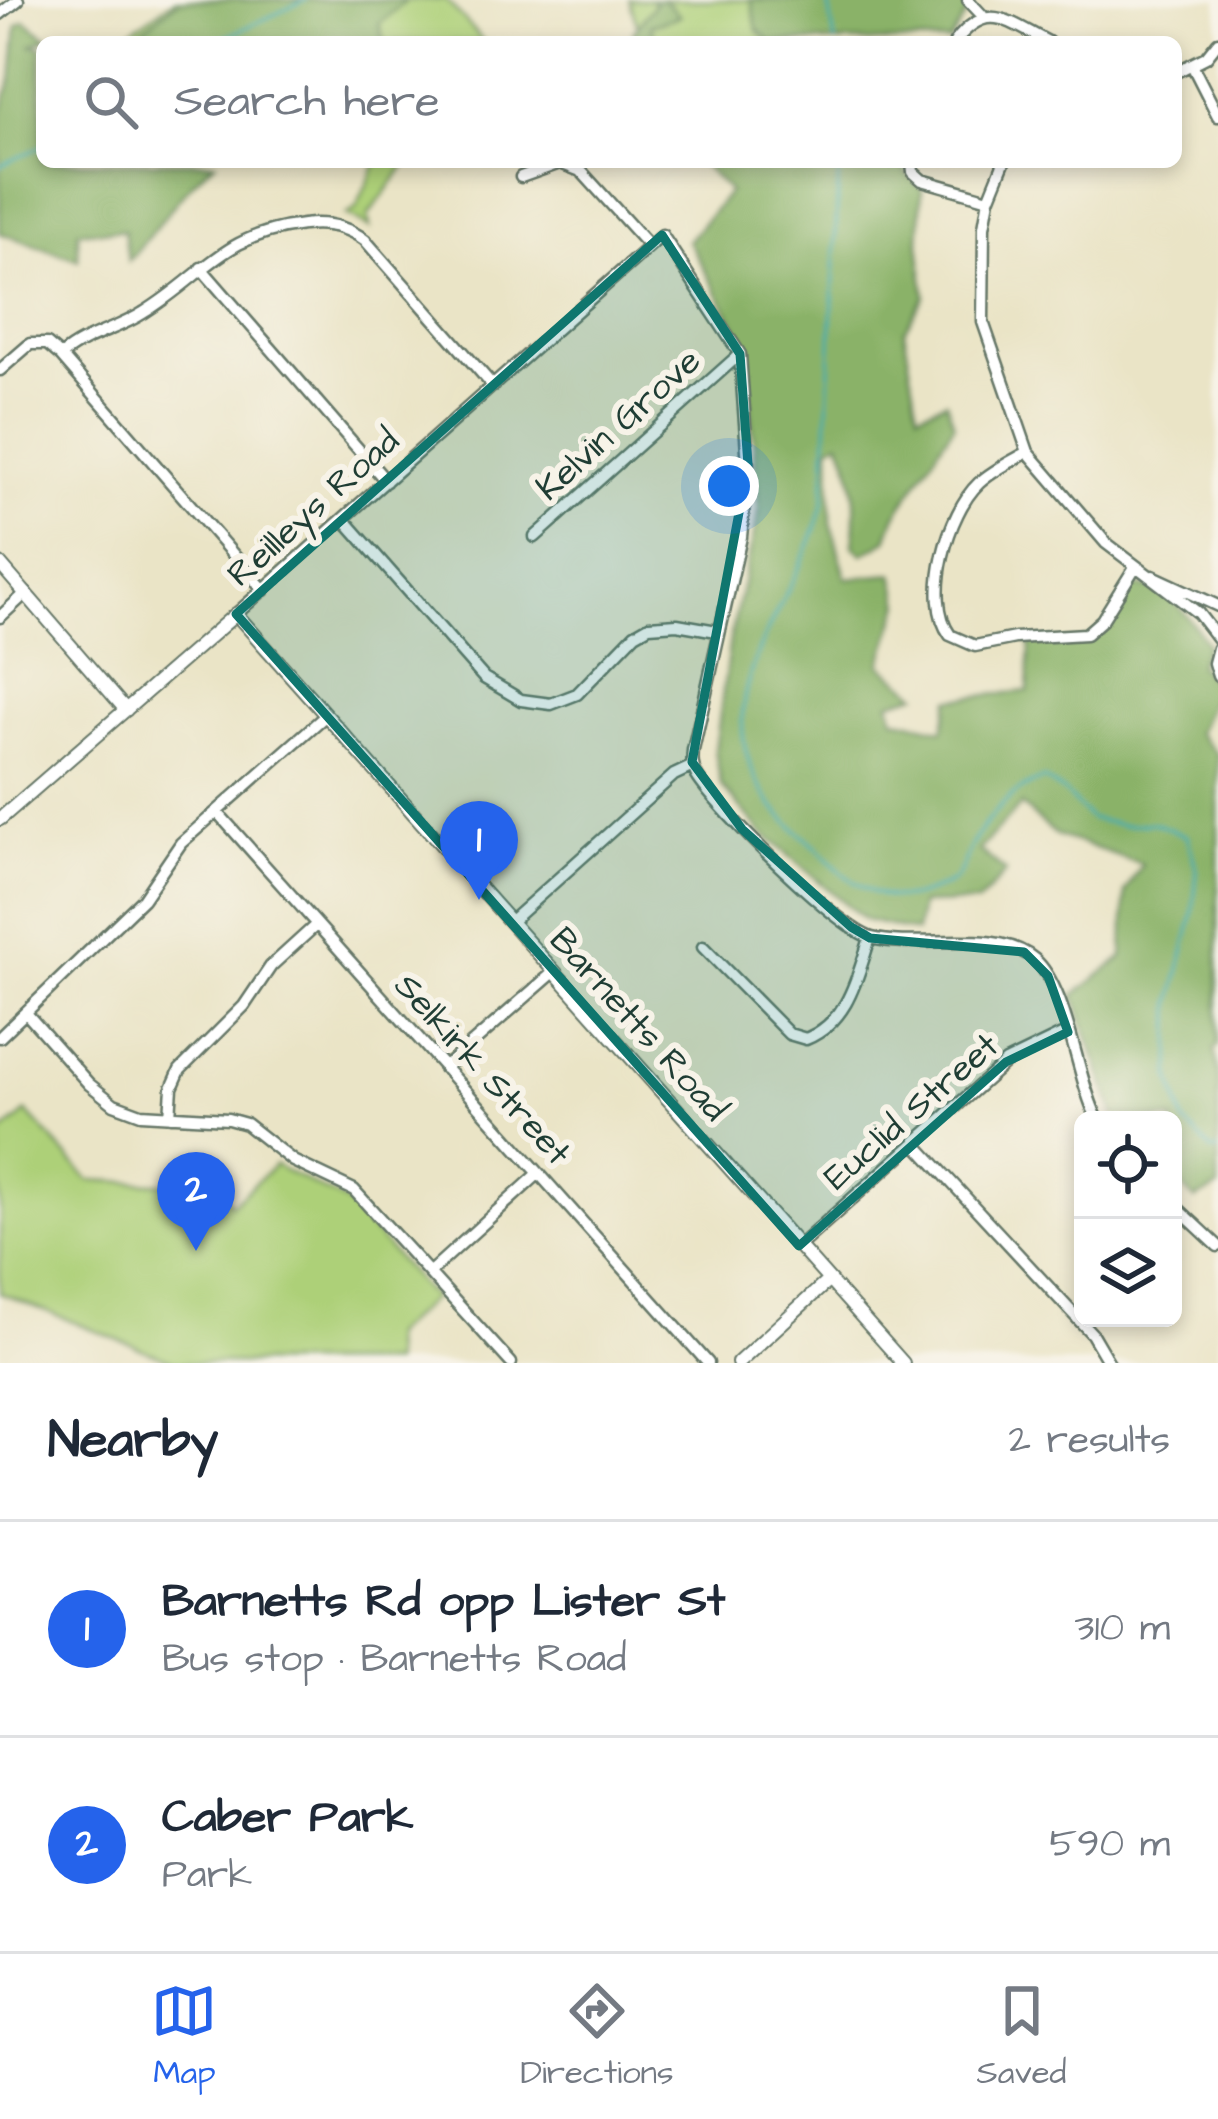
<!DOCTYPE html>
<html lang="en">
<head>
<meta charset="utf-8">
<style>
	:root { --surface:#fff; --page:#f6f6f7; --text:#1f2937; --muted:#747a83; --line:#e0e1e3; --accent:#2563eb }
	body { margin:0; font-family:"Architects Daughter",sans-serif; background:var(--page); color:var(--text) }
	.controls { position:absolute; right:36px; bottom:36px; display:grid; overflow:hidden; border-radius:18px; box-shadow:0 6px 18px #0003 }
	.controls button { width:108px; height:108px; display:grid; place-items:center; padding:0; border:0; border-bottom:3px solid var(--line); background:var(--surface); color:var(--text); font:60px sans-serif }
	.you { position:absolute; left:729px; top:486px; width:42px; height:42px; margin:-30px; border:9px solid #fff; border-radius:50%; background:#1a73e8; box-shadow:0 0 0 18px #1a73e833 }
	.badge { display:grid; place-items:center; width:78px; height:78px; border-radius:50%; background:var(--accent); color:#fff; font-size:39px; font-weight:700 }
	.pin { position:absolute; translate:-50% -99px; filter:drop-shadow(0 3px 6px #0008) }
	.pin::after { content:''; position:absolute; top:63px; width:42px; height:36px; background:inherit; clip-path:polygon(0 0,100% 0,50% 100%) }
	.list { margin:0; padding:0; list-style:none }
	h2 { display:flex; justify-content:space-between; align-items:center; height:156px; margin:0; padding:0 48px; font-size:51px }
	h2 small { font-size:39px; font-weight:400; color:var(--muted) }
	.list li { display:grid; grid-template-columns:78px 1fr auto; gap:36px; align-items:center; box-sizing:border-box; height:216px; padding:0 48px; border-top:3px solid var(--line) }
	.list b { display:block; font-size:45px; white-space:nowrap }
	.list p { margin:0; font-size:39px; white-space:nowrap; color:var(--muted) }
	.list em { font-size:39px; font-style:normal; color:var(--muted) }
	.icon { flex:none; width:66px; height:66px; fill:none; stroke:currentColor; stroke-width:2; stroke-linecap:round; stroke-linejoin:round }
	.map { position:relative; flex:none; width:1218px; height:1363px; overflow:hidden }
	.search { position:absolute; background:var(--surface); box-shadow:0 6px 18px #0003; left:36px; right:36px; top:36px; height:132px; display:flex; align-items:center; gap:30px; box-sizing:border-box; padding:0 42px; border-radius:18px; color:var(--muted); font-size:45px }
	.sheet { height:588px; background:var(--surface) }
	nav { display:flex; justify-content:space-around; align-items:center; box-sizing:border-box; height:168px; border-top:3px solid var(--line); background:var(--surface); font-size:33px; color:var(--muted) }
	nav a { display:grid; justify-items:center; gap:6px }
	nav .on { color:var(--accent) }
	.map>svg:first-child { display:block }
	.green { fill:#add078; stroke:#668656; stroke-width:3 }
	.forest { fill:#8ab268; stroke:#54784e; stroke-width:3 }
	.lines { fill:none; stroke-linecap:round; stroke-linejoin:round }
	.stream { stroke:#3aacb2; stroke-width:3 }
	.minor-casing { stroke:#667767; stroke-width:15 }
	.tertiary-casing { stroke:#667767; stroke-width:16 }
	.minor { stroke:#fff; stroke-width:10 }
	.tertiary { stroke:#fff; stroke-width:12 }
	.marked { fill:#0f766e; fill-opacity:0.2; stroke:#0f766e; stroke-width:9; stroke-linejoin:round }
	.labels { text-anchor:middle; stroke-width:12; stroke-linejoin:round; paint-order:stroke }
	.street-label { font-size:36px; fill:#1f3d34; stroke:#f7f3e8 }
</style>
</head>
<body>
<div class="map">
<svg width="1218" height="1363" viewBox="0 0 1218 1363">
	<rect width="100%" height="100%" fill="#f7f3e8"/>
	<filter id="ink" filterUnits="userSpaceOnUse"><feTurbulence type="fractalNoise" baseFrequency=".00833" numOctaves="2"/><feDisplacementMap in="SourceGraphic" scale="24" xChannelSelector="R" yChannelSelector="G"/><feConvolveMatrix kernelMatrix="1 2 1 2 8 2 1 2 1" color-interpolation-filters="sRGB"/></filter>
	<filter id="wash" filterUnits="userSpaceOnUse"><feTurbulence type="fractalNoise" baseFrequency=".004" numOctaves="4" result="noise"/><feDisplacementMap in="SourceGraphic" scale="48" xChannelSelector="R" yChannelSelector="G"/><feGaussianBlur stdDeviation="2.7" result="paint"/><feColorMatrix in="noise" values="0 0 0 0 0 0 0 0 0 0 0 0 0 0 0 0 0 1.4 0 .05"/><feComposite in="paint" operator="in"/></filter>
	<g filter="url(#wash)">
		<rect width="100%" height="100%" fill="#eae4c6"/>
		<path class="green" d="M174 0H446L484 42H115Z
			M629 0H838L843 42H643Z
			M377 162H408L368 216 370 228 346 215 356 209Z
			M27 1112 89 1180 215 1186 232 1204 275 1165 346 1202 433 1298 391 1336 392 1363H177L0 1293V1135Z"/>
		<path class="forest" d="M179 0H407L379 24 384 42H127Z
			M651 0H664L680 16 651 25 655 42H639L633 32 655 3Z
			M751 0H962L970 8 950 42H771L757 30Z
			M25 21 48 38 32 45 42 47V162H215C184 187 156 230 128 261L124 230 78 231V260L0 233V117L12 79 17 25Z
			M700 162H907L905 172 922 189 919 243 925 296 904 330 918 413 946 401 954 424 895 517 887 540 863 554 853 545C858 509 856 474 840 441L830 446 831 523 846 578 894 574 901 604 881 664 917 694 890 702 894 718 943 730 950 699 1028 691 1030 643C1098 642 1095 643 1133 587 1166 583 1192 620 1207 644L1198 664 1217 687 1197 733 1218 755V1046L1214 1049 1218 1071V1188L1195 1200 1173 1177V1120L1115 1117 1074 995 1123 957 1125 892 1142 864 1056 835 1021 805 979 850 1006 872 978 903 921 904 916 932 865 920 760 831 721 785 715 750 730 639 759 513 746 343 688 241 729 192Z"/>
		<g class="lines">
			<path class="stream" d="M828 0 835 42
				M215 42 306 0
				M839 162 824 500C801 606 689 695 773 806 787 825 810 839 826 857 851 884 884 908 922 894 931 891 948 885 955 879 963 872 966 856 971 846 987 818 1012 788 1044 779L1064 792 1090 819 1123 825 1155 823 1187 836 1197 871 1193 914 1172 1002 1171 1078 1184 1122 1212 1151 1218 1150
				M0 166 42 146"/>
		</g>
	</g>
	<g filter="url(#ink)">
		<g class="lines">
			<g class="minor-casing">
				<path id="minor" d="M968 0 982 15
					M0 14 18 0
					M955 42C987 0 1007 21 1048 42
					M1192 65 1218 116
					M1176 72 1206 57 1218 42
					M912 162 913 172 922 180 989 199
					M1004 162 989 199 984 227 983 322 1028 452 1106 543 1198 613 1218 639
					M521 177 560 163 581 171 649 246
					M201 268 386 481
					M61 356 264 590
					M0 370 30 344H47L61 356C85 335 117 330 143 313 205 275 223 234 303 225 326 222 346 226 365 240L493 386
					M1028 452C1012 461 993 470 979 483 948 512 923 599 950 635L975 646 1015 638 1086 634 1102 620 1135 567
					M344 519 484 678 521 700 551 704 577 694 635 634 649 626 677 624 717 631
					M535 537 740 354
					M1153 576 1218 606
					M236 614 662 235 740 354 748 465 741 537 693 750C692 760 692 767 697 776 716 808 839 929 872 938 918 950 997 927 1034 959 1068 988 1076 1078 1098 1120
					M0 617 26 593
					M1218 648 1214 663 1218 676
					M217 812 708 1363
					M510 922 674 775 693 766
					M703 947 789 1034 806 1039C849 1021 857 977 870 938
					M26 1013 89 1084 114 1104 141 1114 228 1119 246 1124 293 1161 354 1190 511 1363
					M0 1037 143 899 181 843 325 716
					M444 1068 554 972
					M170 1116 172 1088 180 1070 244 1006 271 966 316 925
					M915 1143 1092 1334 1109 1363
					M1173 1204 1218 1246
					M799 1246 1006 1062 1068 1032
					M430 1272 538 1174"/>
			</g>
			<g class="tertiary-casing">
				<path id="tertiary" d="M0 564 126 710
					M0 819 236 614 903 1363
					M738 1363 829 1280"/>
			</g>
			<use href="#minor" class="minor"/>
			<use href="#tertiary" class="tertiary"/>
		</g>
	</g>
	<path class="marked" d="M662 235 740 354 748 465 692 762 742 829 851 927 870 938 1024 952 1048 976 1068 1032 1006 1062 799 1246 236 614Z"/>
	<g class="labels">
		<g class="street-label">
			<text transform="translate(617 423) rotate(-42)" y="13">Kelvin Grove</text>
			<text transform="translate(312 506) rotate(-42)" y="13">Reilleys Road</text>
			<text transform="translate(640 1023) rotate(48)" y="13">Barnetts Road</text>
			<text transform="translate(484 1068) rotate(48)" y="13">Selkirk Street</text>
			<text transform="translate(910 1110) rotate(-41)" y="13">Euclid Street</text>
		</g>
	</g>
</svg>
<div class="controls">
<button><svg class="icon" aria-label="locate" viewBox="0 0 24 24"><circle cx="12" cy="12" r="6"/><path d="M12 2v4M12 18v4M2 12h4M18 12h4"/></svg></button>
<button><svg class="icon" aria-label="layers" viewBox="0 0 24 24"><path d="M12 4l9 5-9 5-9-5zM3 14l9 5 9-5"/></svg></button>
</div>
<div class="you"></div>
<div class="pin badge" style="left:479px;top:900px">1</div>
<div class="pin badge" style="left:196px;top:1251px">2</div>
<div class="search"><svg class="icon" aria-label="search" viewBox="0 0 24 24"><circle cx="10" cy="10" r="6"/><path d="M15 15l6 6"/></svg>Search here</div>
</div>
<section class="sheet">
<h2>Nearby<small>2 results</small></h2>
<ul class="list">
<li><span class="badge">1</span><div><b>Barnetts Rd opp Lister St</b><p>Bus stop · Barnetts Road</p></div><em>310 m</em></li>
<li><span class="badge">2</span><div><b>Caber Park</b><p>Park</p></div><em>590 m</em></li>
</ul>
</section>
<nav>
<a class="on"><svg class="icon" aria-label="map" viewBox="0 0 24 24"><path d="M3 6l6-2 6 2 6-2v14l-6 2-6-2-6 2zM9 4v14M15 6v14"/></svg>Map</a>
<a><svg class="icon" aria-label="directions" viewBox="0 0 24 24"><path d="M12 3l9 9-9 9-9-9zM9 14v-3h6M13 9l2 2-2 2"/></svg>Directions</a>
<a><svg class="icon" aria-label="saved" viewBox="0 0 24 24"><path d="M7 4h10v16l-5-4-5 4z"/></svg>Saved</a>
</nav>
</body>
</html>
